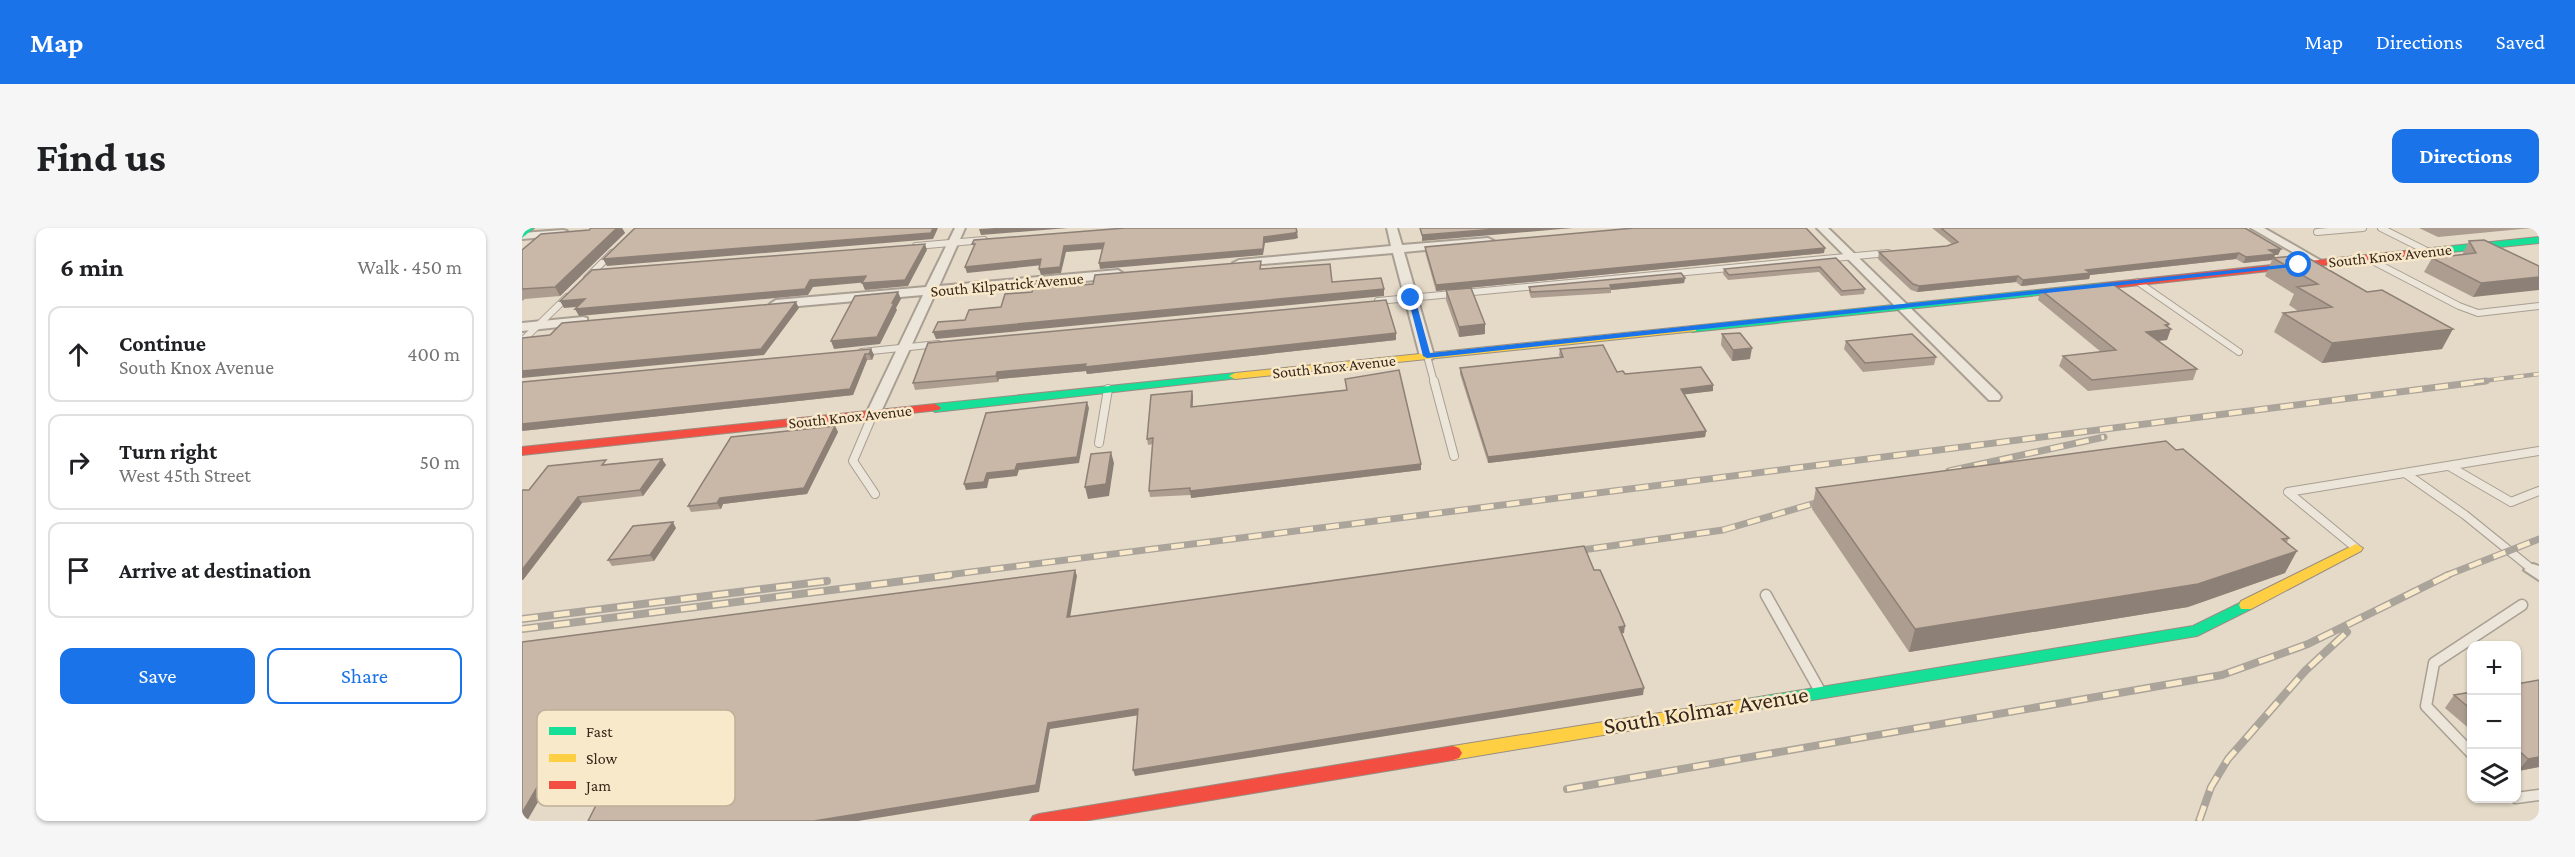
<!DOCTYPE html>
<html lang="en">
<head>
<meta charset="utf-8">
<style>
	:root { --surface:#fff; --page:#f6f6f6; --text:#202124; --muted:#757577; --line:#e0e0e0; --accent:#1a73e8 }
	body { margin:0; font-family:"Crimson Pro",serif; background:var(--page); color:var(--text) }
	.controls { position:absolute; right:18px; bottom:18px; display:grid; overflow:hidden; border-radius:12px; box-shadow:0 2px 4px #0004 }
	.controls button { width:54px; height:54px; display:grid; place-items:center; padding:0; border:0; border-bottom:2px solid var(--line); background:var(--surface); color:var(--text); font:30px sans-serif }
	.stop { position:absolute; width:18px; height:18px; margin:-14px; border:4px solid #1a73e8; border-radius:50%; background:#fff }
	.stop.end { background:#1a73e8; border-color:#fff; box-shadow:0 2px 6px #0008 }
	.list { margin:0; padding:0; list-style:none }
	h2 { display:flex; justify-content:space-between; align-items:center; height:78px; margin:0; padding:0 24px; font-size:26px }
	h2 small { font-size:20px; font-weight:400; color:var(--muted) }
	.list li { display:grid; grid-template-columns:39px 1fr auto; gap:18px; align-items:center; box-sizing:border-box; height:96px; margin:0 12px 12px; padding:0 12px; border:2px solid var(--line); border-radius:12px }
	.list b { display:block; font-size:22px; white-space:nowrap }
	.list p { margin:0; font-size:20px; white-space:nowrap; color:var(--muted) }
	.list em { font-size:20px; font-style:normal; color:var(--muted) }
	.actions { display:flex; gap:12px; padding:18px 24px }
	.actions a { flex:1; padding:14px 0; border:2px solid var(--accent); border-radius:12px; text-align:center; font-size:21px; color:var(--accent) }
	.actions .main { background:var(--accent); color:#fff }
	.icon { flex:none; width:33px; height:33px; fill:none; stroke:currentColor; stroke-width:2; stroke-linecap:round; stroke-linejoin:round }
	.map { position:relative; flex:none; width:2017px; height:593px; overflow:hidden; border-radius:12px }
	header { display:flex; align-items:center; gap:36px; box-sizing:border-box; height:84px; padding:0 30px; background:var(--accent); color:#fff }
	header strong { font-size:28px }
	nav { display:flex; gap:33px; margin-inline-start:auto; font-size:21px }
	.intro { display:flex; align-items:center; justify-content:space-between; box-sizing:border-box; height:144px; padding:0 36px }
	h1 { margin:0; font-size:42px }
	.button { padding:15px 27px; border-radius:12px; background:var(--accent); color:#fff; font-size:21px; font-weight:700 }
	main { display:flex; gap:36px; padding:0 36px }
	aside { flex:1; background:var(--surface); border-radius:12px; box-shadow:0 2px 4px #0004 }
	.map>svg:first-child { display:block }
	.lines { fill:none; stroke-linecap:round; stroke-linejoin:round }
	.lane-far2-casing { stroke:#a99f92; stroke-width:8 }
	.lane-far1-casing { stroke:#a99f92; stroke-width:10 }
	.lane-casing { stroke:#a99f92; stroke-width:13 }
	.street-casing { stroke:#a99f92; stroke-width:4 }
	.fast-casing { stroke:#998e82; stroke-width:2 }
	.slow-casing { stroke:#998e82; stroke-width:2 }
	.jam-casing { stroke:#998e82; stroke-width:2 }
	.lane-far2 { stroke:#ece5da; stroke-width:6 }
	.lane-far1 { stroke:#ece5da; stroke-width:8 }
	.lane { stroke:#ece5da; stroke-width:10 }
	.street { fill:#ece5da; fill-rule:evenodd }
	.fast { fill:#16e098; fill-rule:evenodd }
	.slow { fill:#ffcf43; fill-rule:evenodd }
	.jam { fill:#f24e42; fill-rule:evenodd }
	.rail-far2-casing { stroke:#aba49b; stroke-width:4.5 }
	.rail-far1-casing { stroke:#aba49b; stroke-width:7 }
	.rail-casing { stroke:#aba49b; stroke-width:8 }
	.rail-far2 { stroke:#f9e9cb; stroke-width:3; stroke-dasharray:10; stroke-linecap:butt }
	.rail-far1 { stroke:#f9e9cb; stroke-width:4.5; stroke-dasharray:13; stroke-linecap:butt }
	.rail { stroke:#f9e9cb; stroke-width:5; stroke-dasharray:16; stroke-linecap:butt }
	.wall { fill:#ad9d90 }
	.shaded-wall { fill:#8d8076 }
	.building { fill:#c9b7a8; stroke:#8d8076; stroke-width:1.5 }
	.route { fill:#1a73e8 }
	.labels { text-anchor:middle; stroke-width:5; stroke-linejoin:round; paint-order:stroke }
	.far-street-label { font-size:16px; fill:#38271a; stroke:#f9e9cb }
	.near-street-label { font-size:24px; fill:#38271a; stroke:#f9e9cb }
	.key { fill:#f9e9cb; stroke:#bfaf96; stroke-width:1.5 }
	.key-label { font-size:16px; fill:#38271a }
</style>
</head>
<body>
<header>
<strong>Map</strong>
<nav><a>Map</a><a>Directions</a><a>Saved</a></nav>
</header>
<div class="intro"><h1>Find us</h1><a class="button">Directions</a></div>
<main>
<aside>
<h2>6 min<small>Walk · 450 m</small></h2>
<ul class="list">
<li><svg class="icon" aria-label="ahead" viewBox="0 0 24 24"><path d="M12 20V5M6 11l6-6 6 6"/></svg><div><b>Continue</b><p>South Knox Avenue</p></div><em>400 m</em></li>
<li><svg class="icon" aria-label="right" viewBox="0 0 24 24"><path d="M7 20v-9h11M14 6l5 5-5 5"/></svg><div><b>Turn right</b><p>West 45th Street</p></div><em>50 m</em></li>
<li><svg class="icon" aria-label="arrive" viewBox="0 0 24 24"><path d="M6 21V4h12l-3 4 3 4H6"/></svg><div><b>Arrive at destination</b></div></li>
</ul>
<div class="actions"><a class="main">Save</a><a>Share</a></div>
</aside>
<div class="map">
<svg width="2017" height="593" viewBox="0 0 2017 593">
	<rect width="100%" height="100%" fill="#e5dac8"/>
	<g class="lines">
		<g class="lane-far2-casing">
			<path id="lane-far2" d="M1859 0 1905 23
				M1795 4 1841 0
				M394 18 462 12
				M1845 30 1937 78 1956 85 2017 78
				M65 50 90 25
				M1616 54 1717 124
				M856 73 1366 25
				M0 113 45 69
				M340 124 416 116
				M905 128 912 154"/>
		</g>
		<g class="lane-far1-casing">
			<path id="lane-far1" d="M912 153 932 228
				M351 186 331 233 353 266
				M577 215 586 161
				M1927 238 1989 274 2017 263
				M1883 245 1943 287 2011 342
				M1834 320 1766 264 2017 223"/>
		</g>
		<g class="lane-casing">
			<path id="lane" d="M1244 367 1298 463
				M1950 526 1904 478 1912 435 2000 377
				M1994 570 2017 567"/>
		</g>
		<g class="street-casing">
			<path id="street" d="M433 0H443L417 58 596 42 602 46 596 50 413 66 358 186 356 189H346L344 186 401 67 254 80 248 76 254 72 404 59Z
				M865 0H875L880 17 966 10 972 13 966 16 882 24 912 128 910 131 905 132 898 128 871 25 717 38 711 35 717 32 869 18Z
				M1295 0H1306L1477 166 1479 169 1477 172H1467Z
				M1729 0H1742L1803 35 1793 37Z
				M41 2 45 3V7L0 11V5Z
				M61 89 65 90V96L0 103V95Z
				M2011 336 2017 338V352L2002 342Z"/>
		</g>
		<g class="fast-casing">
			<path id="fast" d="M3 0H12L0 10V2Z
				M2017 9V15L1910 26 1905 23 1910 20Z
				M1581 55 1584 56V60L1170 104 1165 101 1170 98Z
				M713 145 717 146V150L413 184 407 180 413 176Z
				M1724 372 1729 373 1731 377 1729 381 1675 408 1219 484 1213 482 1211 478 1213 474 1219 472 1671 398Z"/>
		</g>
		<g class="slow-casing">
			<path id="slow" d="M1170 98 1174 99V103L713 151 707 148 713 145Z
				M1834 316 1841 320 1839 323 1729 381H1719L1717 377 1719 373Z
				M1219 472 1225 474 1227 478 1225 482 1219 484 931 532 925 530 922 525 925 520 931 518Z"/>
		</g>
		<g class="jam-casing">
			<path id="jam" d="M1910 20 1915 23 1913 25 1581 61 1576 58 1581 55Z
				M413 176 417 178 419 180 417 182 0 227V219Z
				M931 518 937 520 940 525 937 530 931 532 562 593H508L511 588 517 586Z"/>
		</g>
		<use href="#lane-far2" class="lane-far2"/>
		<use href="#lane-far1" class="lane-far1"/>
		<use href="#lane" class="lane"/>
		<use href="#street" class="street"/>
		<use href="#fast" class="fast"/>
		<use href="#slow" class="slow"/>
		<use href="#jam" class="jam"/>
		<g class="rail-far2-casing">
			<path id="rail-far2" d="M1952 154 2017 146"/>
		</g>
		<g class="rail-far1-casing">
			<path id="rail-far1" d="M1427 243 1582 209
				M1046 324 1201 302 1307 271
				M417 348 1964 153
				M1923 348 2017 311"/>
		</g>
		<g class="rail-casing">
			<path id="rail" d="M0 391 305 353
				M0 401 429 347
				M1045 561 1700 447 1786 416 1926 347
				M1677 593 1689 559 1706 531 1783 443 1825 404"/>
		</g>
		<use href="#rail-far2" class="rail-far2"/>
		<use href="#rail-far1" class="rail-far1"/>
		<use href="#rail" class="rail"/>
	</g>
	<path class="wall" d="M69 0H100L103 5 38 68 3 71 0 73V22L67 2Z
		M1410 0H1723L1759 21 1756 27H1753L1752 30 1920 121 1800 135 1752 104 1761 85 1776 83 1767 77 1772 66 1743 48 1750 32 1721 35 1714 31 1568 47 1567 51 1499 58 1494 54 1395 64 1389 62 1356 31 1357 24 1425 18 1430 16Z
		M1897 0H2010L1916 9Z
		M1947 13 2017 38 1951 69 1902 44 1910 30 1940 27Z
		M903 19 1302 25 914 63 903 24Z
		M1314 30 1343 61 1342 66 1319 68 1297 44 1206 52 1201 46 1202 41Z
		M1163 50 1162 55 1089 62V65L1009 70 1007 64V59Z
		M924 62 963 96V106L937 109 924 72Z
		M1519 62 1646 99 1645 112 1636 113 1675 141 1671 152 1566 163 1537 138 1541 128 1579 124 1516 72Z
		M874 105V112L565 146 564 143 477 151 476 154 393 162 391 155Z
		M1200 106 1228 131 1210 133 1199 117Z
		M1324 113 1414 129 1412 137 1341 144 1322 121Z
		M349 121 352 127 350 132H345L331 167 0 203Z
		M1038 121 1103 146 1191 163 1162 166 1184 203 1183 209 966 235 938 146V140L1039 130 1037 127Z
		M670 163 671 169V179L899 242 669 270V267L628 269 627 263 631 216 626 217 625 211Z
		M313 198 316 204 285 266 201 276 199 281 169 284 166 278Z
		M140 231 144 237 121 268 60 275 1 352H0V262H7L86 236Z
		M1294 260 1767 310 1765 314 1763 345 1666 379 1387 424 1290 281Z
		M154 300 132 333 90 338 86 332Z
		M1995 456 2017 539 1996 543 1995 542Z
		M1950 464V503L1923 480 1932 467Z"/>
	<path class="shaded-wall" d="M95 0H100L103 5 38 68 33 59Z
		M411 0H416L411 11 85 38 81 31Z
		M473 0H546L459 7 457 1Z
		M987 0H1051L900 13V7Z
		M775 4 776 10 773 11 743 15 741 27 578 41 577 35Z
		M582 15 583 21 544 24 539 45 519 47 517 41 542 18Z
		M403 16 405 22 386 58 343 62 340 55Z
		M1303 20 1302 25 914 63V57Z
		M1759 21 1756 27H1753L1752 31 1751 30 1750 32 1721 35 1724 29 1747 22Z
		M1717 25 1714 31 1568 47 1567 51 1499 58 1501 52 1564 42Z
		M519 31 521 37 445 45 443 39Z
		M344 48 347 54 291 59 286 67 57 88 53 81 288 52Z
		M1496 48 1494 54 1395 64 1397 58Z
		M2017 49V62L1951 69 1959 55Z
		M1163 50 1162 55 1089 62 1088 57Z
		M535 51 537 57 535 66 533 59Z
		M862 61V68L414 111 411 104Z
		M376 64 379 71 374 80 375 82 358 116 312 121 309 113 370 75Z
		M63 71 66 78 42 80 38 73Z
		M274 74 277 80 242 127 0 150V143Z
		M963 96V106L937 109V99Z
		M1647 96 1645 102 1649 101 1645 112 1620 114 1624 104Z
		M1931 101 1920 121 1800 135 1810 115Z
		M874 105V112L565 146 564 143 477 151 476 154 474 148 475 144Z
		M1230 120 1228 131 1210 133 1211 122Z
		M349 121 352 127 350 132 347 126Z
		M343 126 345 132 331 167 0 203V196Z
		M1191 157V163L1158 167 1159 161Z
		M670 163 671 169 670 185 669 179Z
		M565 174 567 180 557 235 497 242 495 248 467 251 465 260 444 262 442 256 465 245 495 236Z
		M313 198 316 204 285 266 201 276 199 281 195 275 198 270Z
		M1184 203 1183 209 966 235V229Z
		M589 224 592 235 587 268 566 271 563 259Z
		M140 231 144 237 121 268 118 262Z
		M899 236V242L669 270 668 263Z
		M56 269 60 275 1 352H0V342Z
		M151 294 154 300 132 333 128 327Z
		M1775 323 1763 345 1666 379 1387 424 1393 401Z
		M553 342 555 348 547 396 545 389Z
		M1103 398 1102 405 1097 406V399Z
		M1122 460 1121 467 613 548 611 542Z
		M616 481 618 487 528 501 517 564 336 593H292L526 495Z
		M2017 529V539L1996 543 2006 531Z
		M91 544 96 551 23 562 5 593H0V585L17 556Z"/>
	<path class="building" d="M69 0H95L33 59 0 61V22L19 6 67 2Z
		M113 0H411L409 5 81 31Z
		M603 0H774L775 4 772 5 742 9 741 21 577 35 582 15 542 18 538 39 517 41 519 31 443 39 453 16H450L452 12Z
		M898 0H987L900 7Z
		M1112 0H1284L1303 20 914 57 903 19Z
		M1419 0H1723L1759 21 1747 22 1754 26 1724 29 1717 25 1564 42 1569 45 1501 52 1496 48 1397 58 1391 56 1357 24 1425 18 1436 14Z
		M1962 12 2017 38V49L1959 55 1910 30 1954 25 1947 13Z
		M403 16 383 52 340 55 344 48 288 52 283 61 53 81 63 71 38 73 70 42Z
		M1781 27 1845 64 1860 62 1931 101 1810 115 1761 85 1810 79 1775 59 1796 56 1751 30Z
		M1314 30 1343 61 1320 63 1298 39 1207 47 1202 41Z
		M739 33 738 41 808 36 810 54 859 50 862 61 411 104 416 94 443 92 447 82 479 79 483 66 510 64 513 53 535 51 533 59 571 56 573 47Z
		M1159 45 1163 50 1088 57 1089 60 1009 64 1007 59Z
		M1589 55 1647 96 1643 97 1649 101 1624 104 1675 141 1570 152 1541 128 1594 122 1519 62Z
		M949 60 963 96 937 99 924 62Z
		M376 64 370 75H372L355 109 309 113 333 68Z
		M864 72 874 105 563 139 564 136 475 144 474 148 391 155 406 115Z
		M274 74 239 121 0 143V110L28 107 40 95Z
		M1218 105 1230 120 1211 122 1200 106Z
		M1390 106 1414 129 1343 135 1324 113Z
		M1081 117 1095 144 1101 143 1103 146 1179 139 1191 157 1159 161 1184 203 966 229 938 140 1041 129 1038 121Z
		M349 121 347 126H343L328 161 0 196V154Z
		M877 142 899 236 668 263V260L627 263 631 210 625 211 629 167 670 163 669 179 825 162 823 151Z
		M565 174 555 229 495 236 493 242 465 245 462 254 442 256 464 185Z
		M313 198 282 260 198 270 195 275 166 278 209 209Z
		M1644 213 1654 222 1661 221 1767 310 1760 311 1775 323 1676 356 1393 401 1294 260Z
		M589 224 584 256 563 259 569 226Z
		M140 231 118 262 56 269 0 342V262H7L26 238 84 232 80 237Z
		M151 294 128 327 86 332 111 298Z
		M1062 318 1072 342H1078L1098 386 1103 398 1097 399 1122 460 611 542 616 481 526 495 514 557 292 593H66L91 544 17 556 0 585V414L553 342 545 389Z
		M2017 452V529L2006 531 1995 521V456Z
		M1950 464V482L1932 467Z"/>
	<path class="route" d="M1777 35 1780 38 905 130 901 128 886 70 889 68 893 70 908 125Z"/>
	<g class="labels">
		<g class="far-street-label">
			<text transform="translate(1868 27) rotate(-6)" y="6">South Knox Avenue</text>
			<text transform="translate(485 56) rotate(-5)" y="6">South Kilpatrick Avenue</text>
			<text transform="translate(812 138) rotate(-6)" y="6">South Knox Avenue</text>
			<text transform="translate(328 188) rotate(-6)" y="6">South Knox Avenue</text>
		</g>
		<g class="near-street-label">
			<text transform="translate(1184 482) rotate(-9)" y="8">South Kolmar Avenue</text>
		</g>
	</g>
	<rect x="15" y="482" width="198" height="96" rx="9" class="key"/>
	<rect x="27" y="499" width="27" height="8" fill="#16e098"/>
	<rect x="27" y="526" width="27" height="8" fill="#ffcf43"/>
	<rect x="27" y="553" width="27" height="8" fill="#f24e42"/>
	<g class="key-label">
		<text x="64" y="509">Fast</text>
		<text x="64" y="536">Slow</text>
		<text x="64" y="563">Jam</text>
	</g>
</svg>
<div class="controls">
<button>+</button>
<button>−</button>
<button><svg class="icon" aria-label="layers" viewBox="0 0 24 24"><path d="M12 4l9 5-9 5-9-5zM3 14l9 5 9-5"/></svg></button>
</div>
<div class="stop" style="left:1777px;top:37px"></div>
<div class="stop end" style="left:889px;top:70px"></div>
</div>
</main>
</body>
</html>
